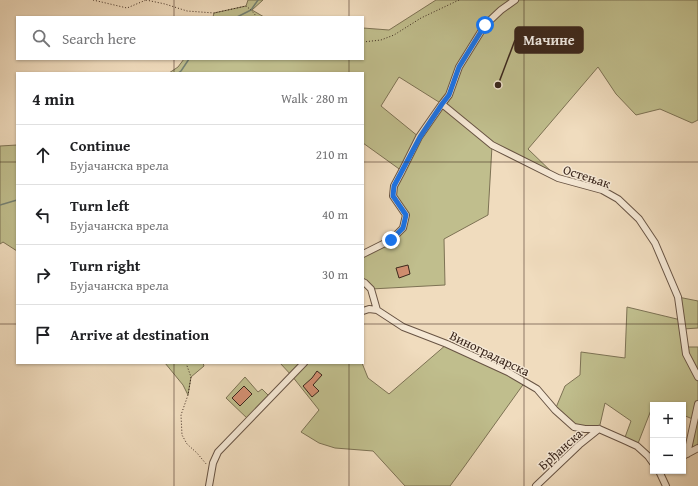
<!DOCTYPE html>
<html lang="en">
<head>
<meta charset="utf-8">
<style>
	:root { --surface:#fff; --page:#f6f6f6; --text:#202124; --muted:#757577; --line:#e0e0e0 }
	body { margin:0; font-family:"Gentium Book Plus",serif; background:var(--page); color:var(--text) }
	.controls { position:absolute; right:12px; bottom:12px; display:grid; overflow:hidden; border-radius:0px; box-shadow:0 1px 3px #0004 }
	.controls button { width:36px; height:36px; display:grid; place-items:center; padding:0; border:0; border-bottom:1px solid var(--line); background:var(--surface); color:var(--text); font:20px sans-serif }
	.stop { position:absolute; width:12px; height:12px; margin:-9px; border:3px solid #1a73e8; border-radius:50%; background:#fff }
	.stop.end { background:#1a73e8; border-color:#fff; box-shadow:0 1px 4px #0008 }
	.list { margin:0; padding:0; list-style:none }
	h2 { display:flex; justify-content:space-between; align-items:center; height:52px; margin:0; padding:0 16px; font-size:17px }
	h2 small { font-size:13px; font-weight:400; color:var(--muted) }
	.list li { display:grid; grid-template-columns:26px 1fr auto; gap:12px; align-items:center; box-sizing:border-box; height:60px; padding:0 16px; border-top:1px solid var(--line) }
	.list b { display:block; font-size:15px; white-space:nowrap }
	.list p { margin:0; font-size:13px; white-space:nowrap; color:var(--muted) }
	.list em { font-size:13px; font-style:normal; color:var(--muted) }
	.icon { flex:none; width:22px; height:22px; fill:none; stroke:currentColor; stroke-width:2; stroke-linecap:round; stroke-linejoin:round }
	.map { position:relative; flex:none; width:698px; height:486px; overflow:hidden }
	.search { position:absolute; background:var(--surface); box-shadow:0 1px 3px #0004; left:16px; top:16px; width:348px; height:44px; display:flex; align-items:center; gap:10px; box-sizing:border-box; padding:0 14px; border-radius:0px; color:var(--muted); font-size:15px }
	.panel { position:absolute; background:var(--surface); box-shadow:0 1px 3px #0004; left:16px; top:72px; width:348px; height:292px; border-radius:0px }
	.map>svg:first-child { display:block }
	.green { fill:#c0be8d; stroke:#7d7254; fill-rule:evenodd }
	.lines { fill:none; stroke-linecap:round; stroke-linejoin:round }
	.stream { stroke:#748072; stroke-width:1.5 }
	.building { fill:#d28f71; stroke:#3a261c }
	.minor-casing { stroke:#685444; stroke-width:8 }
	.path { stroke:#3a261c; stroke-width:1; stroke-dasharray:1 2; stroke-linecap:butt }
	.minor { stroke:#f5e8d5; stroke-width:6 }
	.route { stroke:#1a73e8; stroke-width:5 }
	.grid { fill:none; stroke:#3a261c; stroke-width:1; stroke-opacity:0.55 }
	.labels { text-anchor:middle; stroke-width:3; stroke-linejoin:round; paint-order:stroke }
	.street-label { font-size:13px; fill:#3a261c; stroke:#f5e8d5 }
	.leader { fill:none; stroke:#3a261c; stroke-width:1.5 }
	.callout-dot { fill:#3a261c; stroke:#f5e8d5; stroke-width:1.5 }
	.callout { fill:#3a261c; stroke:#3a261c; stroke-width:1.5 }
	.callout-label { font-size:14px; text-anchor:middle; font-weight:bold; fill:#fff }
</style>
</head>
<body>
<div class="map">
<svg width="698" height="486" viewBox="0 0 698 486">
	<rect width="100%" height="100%" fill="#f0dcbe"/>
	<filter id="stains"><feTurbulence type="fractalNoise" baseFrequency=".005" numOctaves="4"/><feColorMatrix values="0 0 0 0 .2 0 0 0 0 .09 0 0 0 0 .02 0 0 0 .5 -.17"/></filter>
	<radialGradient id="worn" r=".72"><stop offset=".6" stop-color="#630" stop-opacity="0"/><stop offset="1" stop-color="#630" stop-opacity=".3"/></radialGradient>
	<path class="green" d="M248 0H263L252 10 264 17H213L214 13 246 6Z
		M436 0H698V120L692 123 660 109 636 115 616 94 598 67 528 149 558 178 492 146 488 215 444 239 445 285 371 289 363 282V254L391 240 403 228 406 215 393 196 402 171 363 143V73H169L178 67 184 59H363V28L389 30ZM399 77 442 104 419 137 381 106Z
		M17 145V251L3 242 0 244V146Z
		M678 297 698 301V328L683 329 685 347H698V448L687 454 695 420 683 415V405H653L637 446 624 440 631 421 605 403 599 429 574 427 555 410 565 386 580 375 581 352 625 358 627 307 681 320Z
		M447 344 525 382 464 467 450 486H405L373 451 335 448 319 443 301 432 319 410 292 376 280 363H362L368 378 389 394Z
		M165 363H203L204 366 191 377 188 395 183 385Z
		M245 377 258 392 262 389 271 398 249 420 226 398Z"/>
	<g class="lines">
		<path class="stream" d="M237 17 251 10 258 0
			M178 73 181 71 189 59
			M0 205 17 200"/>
	</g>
	<path class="building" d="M408 265 410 274 399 278 396 268Z
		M317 371 322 375 313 385 319 391 312 397 303 386 312 378Z
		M244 386 252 394 240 406 232 398Z"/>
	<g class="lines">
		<g class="minor-casing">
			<path id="minor" d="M442 104 492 145 558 178 602 190 618 199 639 219 655 243 678 297 686 354 698 377
				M363 254 391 240 403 228 406 215 393 196 394 186 402 171 419 137 442 104 449 95 459 67 485 25 501 10 515 0
				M363 282 365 283 371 289 377 310 403 327 447 344 508 372 537 389 555 410 574 427 585 429H599L624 440 637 446 648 456 653 463
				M363 311 369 309 377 310
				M687 454 698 404
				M683 456 698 448
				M659 471 666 486
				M209 486 213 463 218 452 304 363
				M536 486 579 445 599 429"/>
		</g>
		<path class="path" d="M93 0 127 8 146 0
			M146 0 165 4 187 11 214 13 246 6 251 10 257 17
			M363 42 381 40 394 35 421 18 459 0
			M186 363 191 377 188 395 181 415 182 435 187 444 197 453 207 465"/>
		<use href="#minor" class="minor"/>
	</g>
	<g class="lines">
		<path class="route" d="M391 240 403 228 406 215 393 196 394 186 420 137 442 104 449 95 459 67 485 25"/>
	</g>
	<path class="grid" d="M174 0V17M349 0V17M524 0V486M174 59V73M349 59V73M0 162H17M363 162H698M0 324H17M363 324H698M174 363V486M349 363V486"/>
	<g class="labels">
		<g class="street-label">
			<text transform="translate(587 176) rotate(18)" y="5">Остењак</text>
			<text transform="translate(490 353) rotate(26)" y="5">Виноградарска</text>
			<text transform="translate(560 449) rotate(-42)" y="5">Брђанска</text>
		</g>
	</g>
	<path class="leader" d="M498 85L515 40"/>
	<circle class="callout-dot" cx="498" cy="85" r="4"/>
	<rect class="callout" x="515" y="27" width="68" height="26" rx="4"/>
	<g class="callout-label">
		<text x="549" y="45">Мачине</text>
	</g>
	<rect width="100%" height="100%" filter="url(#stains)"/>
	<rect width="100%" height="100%" fill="url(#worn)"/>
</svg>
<div class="controls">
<button>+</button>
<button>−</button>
</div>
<div class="stop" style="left:485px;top:25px"></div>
<div class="stop end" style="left:391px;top:240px"></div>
<div class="search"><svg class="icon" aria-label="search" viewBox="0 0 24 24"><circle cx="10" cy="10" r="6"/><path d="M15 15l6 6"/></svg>Search here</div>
<section class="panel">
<h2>4 min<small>Walk · 280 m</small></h2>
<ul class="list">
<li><svg class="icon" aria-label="ahead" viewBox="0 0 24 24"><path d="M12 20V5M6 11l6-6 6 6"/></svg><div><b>Continue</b><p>Бујачанска врела</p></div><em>210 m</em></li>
<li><svg class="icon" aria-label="left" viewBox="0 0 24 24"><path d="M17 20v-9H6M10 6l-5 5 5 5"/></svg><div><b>Turn left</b><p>Бујачанска врела</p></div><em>40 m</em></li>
<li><svg class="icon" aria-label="right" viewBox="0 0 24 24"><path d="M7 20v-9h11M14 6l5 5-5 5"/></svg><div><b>Turn right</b><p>Бујачанска врела</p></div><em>30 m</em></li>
<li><svg class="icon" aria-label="arrive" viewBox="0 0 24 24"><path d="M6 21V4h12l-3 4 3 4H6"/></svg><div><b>Arrive at destination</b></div></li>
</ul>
</section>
</div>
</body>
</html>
